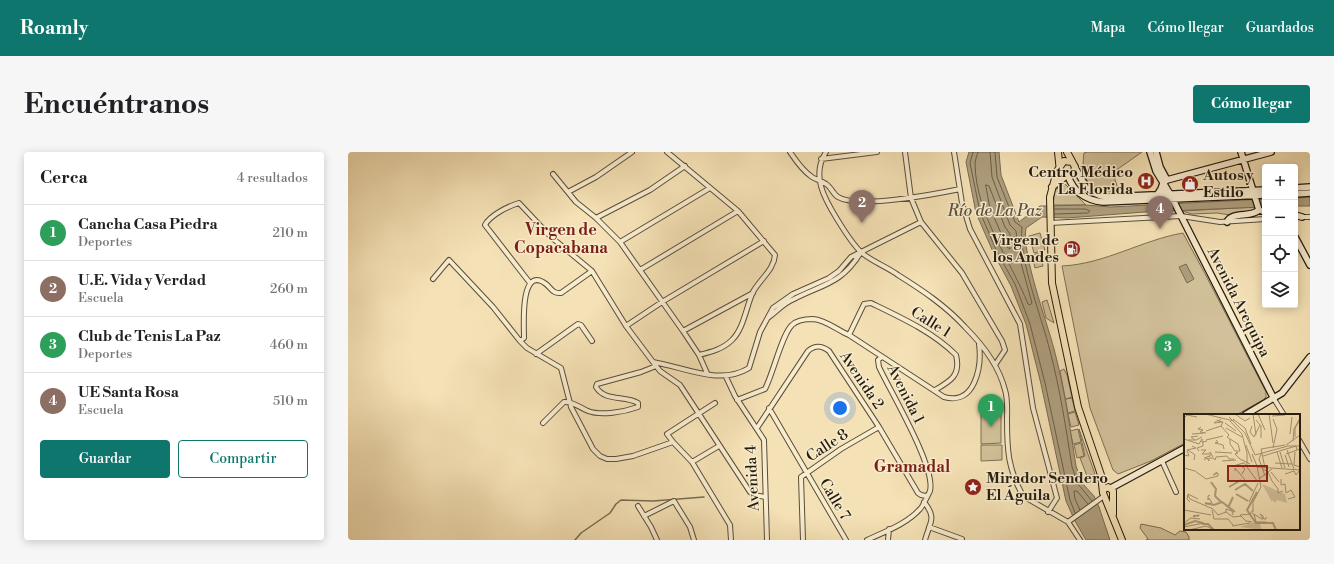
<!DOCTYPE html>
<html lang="es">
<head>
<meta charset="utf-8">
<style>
	:root { --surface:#fff; --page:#f6f6f6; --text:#202124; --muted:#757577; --line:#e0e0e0; --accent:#0f766e }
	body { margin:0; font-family:"Libre Bodoni",serif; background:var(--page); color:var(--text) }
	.controls { position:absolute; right:12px; top:12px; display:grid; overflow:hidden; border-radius:4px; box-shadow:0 2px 10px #0003 }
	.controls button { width:36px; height:36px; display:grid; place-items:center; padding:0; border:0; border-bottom:1px solid var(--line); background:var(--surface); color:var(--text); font:20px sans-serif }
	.you { position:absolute; left:492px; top:256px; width:14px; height:14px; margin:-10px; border:3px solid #fff; border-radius:50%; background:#1a73e8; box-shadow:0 0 0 6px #1a73e833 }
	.badge { display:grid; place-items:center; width:26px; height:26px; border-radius:50%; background:var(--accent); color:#fff; font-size:13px; font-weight:700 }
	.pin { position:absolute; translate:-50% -33px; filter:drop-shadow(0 1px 2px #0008) }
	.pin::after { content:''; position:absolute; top:21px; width:14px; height:12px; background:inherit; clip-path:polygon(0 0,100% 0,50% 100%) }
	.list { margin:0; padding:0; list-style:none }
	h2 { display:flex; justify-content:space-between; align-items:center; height:52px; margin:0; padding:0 16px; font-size:17px }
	h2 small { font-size:13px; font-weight:400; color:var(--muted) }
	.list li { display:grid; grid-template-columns:26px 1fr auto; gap:12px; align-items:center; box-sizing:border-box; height:56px; padding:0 16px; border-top:1px solid var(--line) }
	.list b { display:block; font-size:15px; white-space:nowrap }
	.list p { margin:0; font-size:13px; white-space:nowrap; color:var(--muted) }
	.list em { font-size:13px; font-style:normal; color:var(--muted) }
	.actions { display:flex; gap:8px; padding:12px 16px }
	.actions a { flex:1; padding:9px 0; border:1px solid var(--accent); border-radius:4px; text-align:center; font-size:14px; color:var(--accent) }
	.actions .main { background:var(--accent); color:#fff }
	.icon { flex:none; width:22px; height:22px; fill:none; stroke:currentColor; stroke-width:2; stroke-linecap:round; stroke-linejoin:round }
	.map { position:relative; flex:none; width:962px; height:388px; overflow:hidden; border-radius:4px }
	header { display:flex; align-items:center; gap:24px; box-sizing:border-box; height:56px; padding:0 20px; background:var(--accent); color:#fff }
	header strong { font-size:19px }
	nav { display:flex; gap:22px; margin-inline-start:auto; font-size:14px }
	.intro { display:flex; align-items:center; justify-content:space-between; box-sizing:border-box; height:96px; padding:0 24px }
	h1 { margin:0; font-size:28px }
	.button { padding:10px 18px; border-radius:4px; background:var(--accent); color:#fff; font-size:14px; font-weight:700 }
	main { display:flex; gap:24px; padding:0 24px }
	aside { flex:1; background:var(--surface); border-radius:4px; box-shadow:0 2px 10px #0003 }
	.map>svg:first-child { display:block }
	.green { fill:#d1c099; stroke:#7c6e54 }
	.water { fill:#ae9e7d; stroke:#786a51 }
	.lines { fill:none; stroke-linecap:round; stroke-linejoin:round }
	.shore { stroke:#6a5e46; stroke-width:1 }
	.stream { stroke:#786a51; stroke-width:1.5 }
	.pedestrian-casing { stroke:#5a4e38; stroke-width:5 }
	.minor-casing { stroke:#5a4e38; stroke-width:6 }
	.secondary-casing { stroke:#261d0f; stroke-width:8 }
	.primary-casing { stroke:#261d0f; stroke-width:8 }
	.pedestrian { stroke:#f8eccf; stroke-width:3 }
	.minor { stroke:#f8eccf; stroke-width:4 }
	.secondary { stroke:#f8eccf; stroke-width:5.5 }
	.primary { stroke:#f4e1b5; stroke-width:6 }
	.labels { text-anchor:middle; stroke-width:3; stroke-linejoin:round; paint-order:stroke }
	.poi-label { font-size:15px; font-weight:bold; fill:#261d0f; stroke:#f8eccf; text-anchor:end }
	.street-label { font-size:15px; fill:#261d0f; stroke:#f8eccf }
	.water-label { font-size:16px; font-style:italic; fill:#5c513b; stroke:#f8eccf }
	.neighbourhood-label { font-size:16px; font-weight:bold; fill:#7a1f14; stroke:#f8eccf }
	.inset-river { fill:none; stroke:#ae9e7d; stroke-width:2 }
	.inset-road { fill:none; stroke:#a29373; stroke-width:1 }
	.view { fill:#8f2418; fill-opacity:0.15; stroke:#8f2418; stroke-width:2 }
	.inset-edge { fill:none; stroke:#261d0f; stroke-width:2 }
</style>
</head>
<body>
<header>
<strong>Roamly</strong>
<nav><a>Mapa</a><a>Cómo llegar</a><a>Guardados</a></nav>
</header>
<div class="intro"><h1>Encuéntranos</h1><a class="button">Cómo llegar</a></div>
<main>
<aside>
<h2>Cerca<small>4 resultados</small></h2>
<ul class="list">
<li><span class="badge" style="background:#2e9e5b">1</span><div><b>Cancha Casa Piedra</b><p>Deportes</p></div><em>210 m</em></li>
<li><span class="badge" style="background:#8d6e63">2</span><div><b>U.E. Vida y Verdad</b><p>Escuela</p></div><em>260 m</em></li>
<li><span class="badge" style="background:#2e9e5b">3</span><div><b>Club de Tenis La Paz</b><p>Deportes</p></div><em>460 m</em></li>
<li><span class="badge" style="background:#8d6e63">4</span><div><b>UE Santa Rosa</b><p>Escuela</p></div><em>510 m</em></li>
</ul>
<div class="actions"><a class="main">Guardar</a><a>Compartir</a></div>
</aside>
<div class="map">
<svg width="962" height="388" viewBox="0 0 962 388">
	<rect width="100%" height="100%" fill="#f4e1b5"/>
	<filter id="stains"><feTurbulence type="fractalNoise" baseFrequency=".005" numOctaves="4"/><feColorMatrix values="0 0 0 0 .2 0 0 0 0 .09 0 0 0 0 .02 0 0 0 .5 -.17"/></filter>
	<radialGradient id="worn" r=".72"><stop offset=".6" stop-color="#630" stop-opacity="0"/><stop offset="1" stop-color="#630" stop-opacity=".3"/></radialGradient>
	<path class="green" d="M739 0H794L767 19V28L771 39C742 41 732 30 736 1Z
		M717 32 738 53H705L707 38Z
		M907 55 905 59 882 63 869 61 844 62 834 59Z
		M692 81 697 98 686 101 681 84Z
		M835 81C864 133 890 187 918 240V245L915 248 888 263H837V291L803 309 770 322 765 318 742 256 714 114C757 112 794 88 835 81Z
		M692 101 695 114 687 116 684 103Z
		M699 148 706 171 698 166 694 150Z
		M716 217 719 223 724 245 718 247 724 246 727 259 720 261 712 219Z
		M633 259H653V291L633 292Z
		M727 260 731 273 723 275 720 262Z
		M730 277 733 290 725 292 722 279Z
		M731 277 747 322 739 324 732 306 737 304Z
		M733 291 736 304 729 306 726 293Z
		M633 293H654V308L633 309Z
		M793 372 813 376 827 383 832 379 838 380 841 385V388H798L800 387 792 376Z"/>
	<path class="water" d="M621 0H651L653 23 671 70 692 54H698L738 53 763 55 917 47V55H914L797 60 719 66 694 65 678 76C673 100 699 170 706 197 716 234 722 276 728 314L734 331 746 344 751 355 762 388H738L727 369 718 349 693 232 678 172 663 134 646 102 628 61 618 10Z
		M962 45V54H947V46Z
		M838 112 846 127 839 131 831 115Z"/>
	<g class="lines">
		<path class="shore" d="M625 0 622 11 632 60 649 100 667 132 682 172 697 231 722 348 727 361
			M630 0C629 4 627 8 627 12 628 63 662 107 680 152L682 153 684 151 671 104 668 79 662 73 644 25 642 0
			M647 0 649 25 667 70 674 75C670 106 694 166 702 199 712 237 718 276 724 315L730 332 744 349
			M638 33 641 34 657 75 662 82V97L659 95 642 56Z
			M706 57H737L742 59 740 61 706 62
			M732 358 727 347 726 339H729L740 352"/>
		<path class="stream" d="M227 388 233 381 262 361 268 352 273 348 305 349 356 345"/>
		<g class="pedestrian-casing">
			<path id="pedestrian" d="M815 37 817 39 814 40Z"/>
		</g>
		<g class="minor-casing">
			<path id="minor" d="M319 0 390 59 427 103C426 118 412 127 405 140 398 155 396 176 384 188 375 197 363 200 351 203
				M442 0C448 9 455 19 464 25 469 28 474 29 478 32 483 35 485 42 490 45 510 57 588 42 612 37
				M478 0C463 23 476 46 489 67 496 78 504 92 514 101 525 110 539 115 550 123 574 138 598 154 617 175 634 192 651 214 657 238 660 247 659 259 659 268 659 298 660 317 675 344L720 370 732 388
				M557 0 563 46 573 70 614 121 654 189 657 198 647 213
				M606 0 614 51 622 77 672 172 685 256 709 346 700 360
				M473 7 529 0
				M205 22 228 50 248 66 272 90 335 179 351 203 359 221
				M220 40 248 25 284 0
				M952 65H962
				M248 66 302 38 337 14
				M702 71 833 64 872 70 917 67
				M272 90 362 36
				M292 118 390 59
				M85 127 101 108 145 155 172 189 176 186C176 174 172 117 195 130 203 134 203 142 213 141L244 119
				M182 131 137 73C142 63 161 54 171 51L203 85 244 119 278 174 305 210 312 219 332 233 402 340 406 343 417 345
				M421 165C429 159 436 151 446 147 475 132 494 132 513 100
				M278 174 314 150 416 89
				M335 179 405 141
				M172 189 179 196 213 216 223 255 245 297 252 304 259 307H268L285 304 325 290 344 310
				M188 202 230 172 233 173 244 189
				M305 210C336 215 372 234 401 216L412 180 425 156 445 142 481 126 491 119 503 105 573 70
				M378 225 387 244 416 288 419 388
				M587 238C603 229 613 223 608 203 585 180 552 165 523 151L516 152 501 183 596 245C627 254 634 215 631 192
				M926 247 936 263
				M389 248 417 237C425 222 434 182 444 173 449 168 458 167 465 167 478 168 489 178 501 183
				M421 256 498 388
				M195 271 216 250C225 249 232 256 240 259 253 264 276 260 290 255V251C277 243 257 250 248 235L249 232 293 220 308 214
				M409 276 460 199C467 193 473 193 481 199L531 275 570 341 573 343 578 344
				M951 288 962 307
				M325 290 319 282 367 251
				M371 294 344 310 382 373 383 388
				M814 309 828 340
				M576 350C589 366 582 370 577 388
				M290 354 303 375 309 388
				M296 364 326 349 342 375 346 388
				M720 370 756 344
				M581 375 614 387
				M455 388 453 325 493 297 531 275
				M519 388C536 380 559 372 572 357 574 356 581 341 582 339 588 315 542 239 531 215L530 208 534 205
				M540 388 541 377"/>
		</g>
		<g class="secondary-casing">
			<path id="secondary" d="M802 0 808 19 822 42 926 247
				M808 0 812 15 819 28
				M893 0 911 58
				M727 15C734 29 740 42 758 45L917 38
				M720 24C726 41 738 48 755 50L917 43
				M947 36 962 35
				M947 42 962 41
				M809 43 813 37 815 31 819 28 923 0
				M911 58 917 60
				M947 63 954 65
				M879 70C884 59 903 66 911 58
				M947 85 962 113
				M897 263 934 241 962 205
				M763 336 837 296"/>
		</g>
		<g class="primary-casing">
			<path id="primary" d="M710 0 712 20 720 24 726 20 727 15 719 0
				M724 10 716 9 709 19 702 45 704 131 730 255 753 323 755 341 774 388
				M704 35 718 24
				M755 338 760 335 765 339V362"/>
		</g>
		<use href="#pedestrian" class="pedestrian"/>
		<use href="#minor" class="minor"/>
		<use href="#secondary" class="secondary"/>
		<use href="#primary" class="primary"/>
	</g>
	<defs>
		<g id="hospital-disc" transform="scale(0.9)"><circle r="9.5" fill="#8f2418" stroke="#f8eccf"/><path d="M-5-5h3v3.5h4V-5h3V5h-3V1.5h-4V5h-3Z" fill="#fff"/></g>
		<g id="shop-disc" transform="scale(0.9)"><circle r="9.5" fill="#8f2418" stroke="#f8eccf"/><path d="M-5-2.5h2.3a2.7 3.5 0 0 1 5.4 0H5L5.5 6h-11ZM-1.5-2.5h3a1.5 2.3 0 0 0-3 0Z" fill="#fff"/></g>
		<g id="fuel-disc" transform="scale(0.9)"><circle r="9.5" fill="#8f2418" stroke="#f8eccf"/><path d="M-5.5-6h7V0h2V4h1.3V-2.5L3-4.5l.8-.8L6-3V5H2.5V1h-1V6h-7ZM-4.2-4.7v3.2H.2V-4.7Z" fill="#fff"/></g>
		<g id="sight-disc" transform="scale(0.9)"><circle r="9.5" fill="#8f2418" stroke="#f8eccf"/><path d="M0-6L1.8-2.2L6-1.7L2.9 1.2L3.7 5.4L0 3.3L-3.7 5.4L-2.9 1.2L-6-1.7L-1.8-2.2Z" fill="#fff"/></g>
	</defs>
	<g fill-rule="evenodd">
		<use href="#hospital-disc" x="798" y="29"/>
		<use href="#shop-disc" x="842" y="32"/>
		<use href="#fuel-disc" x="724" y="97"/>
		<use href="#sight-disc" x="625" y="335"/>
	</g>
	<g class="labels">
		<g class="poi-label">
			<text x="785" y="25">Centro Médico<tspan x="785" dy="17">La Florida</tspan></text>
			<text x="855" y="28" text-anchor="start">Autos y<tspan x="855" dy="17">Estilo</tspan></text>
			<text x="711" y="93">Virgen de<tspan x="711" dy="17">los Andes</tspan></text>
			<text x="638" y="331" text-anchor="start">Mirador Sendero<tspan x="638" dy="17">El Águila</tspan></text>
		</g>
		<g class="street-label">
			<text transform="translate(891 150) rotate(63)" y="5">Avenida Arequipa</text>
			<text transform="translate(583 170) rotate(32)" y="5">Calle 1</text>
			<text transform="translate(514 228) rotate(56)" y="5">Avenida 2</text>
			<text transform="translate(558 242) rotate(63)" y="5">Avenida 1</text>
			<text transform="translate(479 293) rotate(-33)" y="5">Calle 8</text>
			<text transform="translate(404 326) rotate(-93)" y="5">Avenida 4</text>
			<text transform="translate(487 347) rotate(59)" y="5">Calle 7</text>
		</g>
		<g class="water-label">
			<text x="647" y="64">Río de La Paz</text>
		</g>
		<g class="neighbourhood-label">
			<text x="213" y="83">Virgen de<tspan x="213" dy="18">Copacabana</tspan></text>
			<text x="564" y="320">Gramadal</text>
		</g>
	</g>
	<g transform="translate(836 262)">
		<rect width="116" height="116" fill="#f4e1b5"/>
		<path d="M78 70 101 80 103 89 93 86 91 89 89 86 88 88ZM71 108 76 110 78 116 56 113Z" fill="#d1c099"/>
		<path class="inset-river" d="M27 68 32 75 31 82 37 88M45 73 57 66M51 76 61 70 69 77M73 78 63 96 72 109H89L92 116M52 80 64 87M21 89 30 91 38 88 51 98M44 94 49 83M18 110H24L30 116M0 111 11 107 19 109"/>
		<path class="inset-road" d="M21 0 50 7M51 0 61 7 66 4M69 0 72 21M74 0 81 16M85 0 89 29M88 2 101 1M45 3 61 19 71 41 104 32H116M0 4 3 1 13 3M37 5 34 7 39 8 37 12 45 21 43 23 46 25V30L51 37H56L54 30 46 25M49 5 61 14 67 30M34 6 30 9 38 8M46 7 58 20 63 39V53M41 9 52 17M68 12 66 18 70 23 76 11 72 6M17 13 14 15 19 16 16 18 22 19M42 14 58 23M22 17 37 12M8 20 20 19M106 20 108 3M111 23V14L116 6M77 24V11M0 25 15 30 18 25V28L23 27M4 26H12L18 23M11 26 7 23 14 22M22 26 39 22M32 26 34 28 31 29 39 31 40 35M109 27 110 15 116 4M62 31 68 48M102 31 116 21M89 34 93 15 89 5M4 36 11 41 10 46M17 36H22L18 40H25M103 36 110 55M15 37 13 34 19 32V28M31 38 48 39M52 38 54 39 51 40 56 45 66 50M93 38 98 54M96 38 101 54M111 38 110 51 116 53M68 40 73 52M77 40 75 45 81 62M102 40 116 35M0 41 5 42 3 36 12 34 8 32M101 41 105 53M79 42 112 32 113 36M20 44 26 42V38L29 43M20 46 23 44 25 47V44H29L31 46 32 43 43 42 45 45H50M38 47 52 46M91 49 108 50M52 51 60 49 74 68M53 53 56 51 61 55 58 60M73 53 116 56M0 54 11 57 22 65 34 62V59L29 61 33 58M81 54 77 35 101 31M88 55 84 58 88 67 94 75V79L99 77M51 57V54L61 66M87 58 95 68M101 60 110 57 112 61 115 57M75 65 84 58 79 55M97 65V71L101 70 102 79 107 76 111 83 104 85M4 81 6 85 29 95 34 101 42 98 49 103 57 102M6 88 3 85 4 80 14 85M65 88 74 69M21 90 28 89 25 84 24 86V82L26 81M0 96 27 101M28 96 30 105H44L49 111M42 98V95L48 97 49 101M69 98V88L77 73 73 52M68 99 78 105H79V102L76 100 79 104 80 105H82V103M70 100 72 108H82M9 102 15 101V102H9L11 103M68 108 62 107 56 101 66 100 69 96M0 109 7 104 16 105M48 112 66 109M0 113 20 109M5 116 22 112 30 116"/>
		<path class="view" d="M44 52H83V67H44Z"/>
		<rect width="116" height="116" class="inset-edge"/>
	</g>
	<rect width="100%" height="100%" filter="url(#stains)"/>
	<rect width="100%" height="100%" fill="url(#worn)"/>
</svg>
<div class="controls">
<button>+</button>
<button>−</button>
<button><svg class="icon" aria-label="locate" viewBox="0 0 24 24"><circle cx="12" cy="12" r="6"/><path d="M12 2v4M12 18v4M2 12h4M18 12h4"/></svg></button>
<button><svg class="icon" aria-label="layers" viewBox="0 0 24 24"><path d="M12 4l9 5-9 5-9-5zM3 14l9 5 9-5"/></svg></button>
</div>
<div class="you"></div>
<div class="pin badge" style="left:643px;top:275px;background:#2e9e5b">1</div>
<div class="pin badge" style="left:514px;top:71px;background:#8d6e63">2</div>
<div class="pin badge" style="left:820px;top:215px;background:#2e9e5b">3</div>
<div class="pin badge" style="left:812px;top:77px;background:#8d6e63">4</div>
</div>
</main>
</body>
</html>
